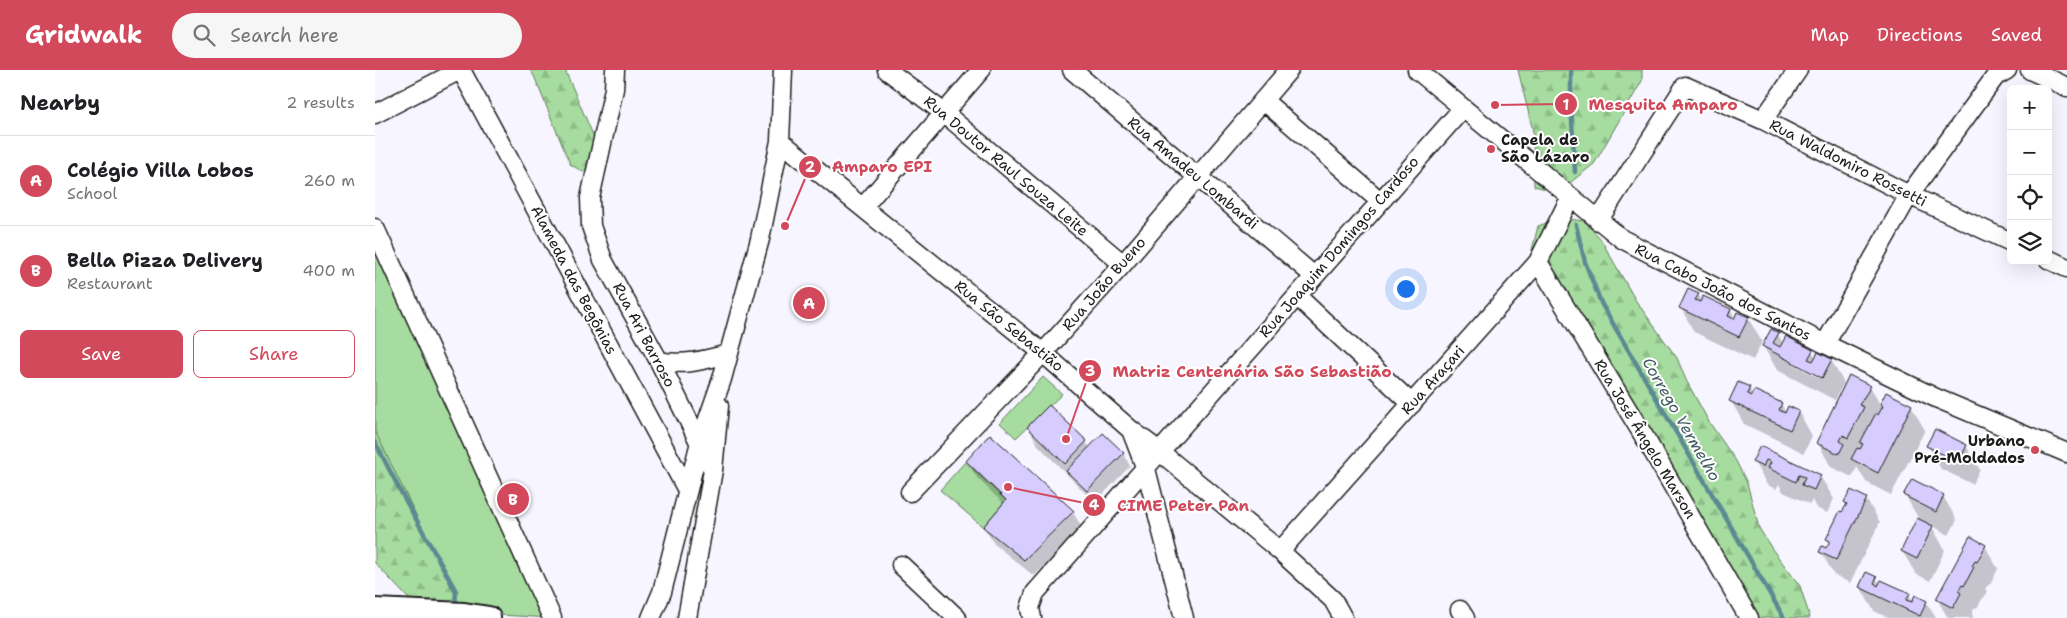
<!DOCTYPE html>
<html lang="en">
<head>
<meta charset="utf-8">
<style>
	:root { --surface:#fff; --page:#f6f6f6; --text:#202124; --muted:#757577; --line:#e0e0e0; --accent:#d1495b }
	body { margin:0; font-family:"Shantell Sans",sans-serif; background:var(--page); color:var(--text) }
	.controls { position:absolute; right:15px; top:15px; display:grid; overflow:hidden; border-radius:8px; box-shadow:0 5px 20px #0002 }
	.controls button { width:45px; height:45px; display:grid; place-items:center; padding:0; border:0; border-bottom:1px solid var(--line); background:var(--surface); color:var(--text); font:25px sans-serif }
	.you { position:absolute; left:1030px; top:218px; width:18px; height:18px; margin:-12px; border:4px solid #fff; border-radius:50%; background:#1a73e8; box-shadow:0 0 0 8px #1a73e833 }
	.badge { display:grid; place-items:center; width:32px; height:32px; border-radius:50%; background:var(--accent); color:#fff; font-size:16px; font-weight:700 }
	.pin { position:absolute; translate:-50% -50%; border:2px solid #fff; box-shadow:0 1px 5px #0006 }
	.list { margin:0; padding:0; list-style:none }
	h2 { display:flex; justify-content:space-between; align-items:center; height:65px; margin:0; padding:0 20px; font-size:21px }
	h2 small { font-size:16px; font-weight:400; color:var(--muted) }
	.list li { display:grid; grid-template-columns:32px 1fr auto; gap:15px; align-items:center; box-sizing:border-box; height:90px; padding:0 20px; border-top:1px solid var(--line) }
	.list b { display:block; font-size:19px; white-space:nowrap }
	.list p { margin:0; font-size:16px; white-space:nowrap; color:var(--muted) }
	.list em { font-size:16px; font-style:normal; color:var(--muted) }
	.actions { display:flex; gap:10px; padding:15px 20px }
	.actions a { flex:1; padding:11px 0; border:1px solid var(--accent); border-radius:8px; text-align:center; font-size:18px; color:var(--accent) }
	.actions .main { background:var(--accent); color:#fff }
	.icon { flex:none; width:28px; height:28px; fill:none; stroke:currentColor; stroke-width:2; stroke-linecap:round; stroke-linejoin:round }
	.map { position:relative; flex:none; width:1692px; height:548px; overflow:hidden }
	header { display:flex; align-items:center; gap:30px; box-sizing:border-box; height:70px; padding:0 25px; background:var(--accent); color:#fff }
	header strong { font-size:24px }
	nav { display:flex; gap:28px; margin-inline-start:auto; font-size:18px }
	.search { width:350px; height:45px; background:var(--page); display:flex; align-items:center; gap:12px; box-sizing:border-box; padding:0 18px; border-radius:28px; color:var(--muted); font-size:19px }
	main { display:flex }
	aside { flex:1; background:var(--surface) }
	.map>svg:first-child { display:block }
	.forest { fill:url(#forest-firs); stroke:#617c5e }
	.green { fill:#a6dc9f; stroke:#617c5e }
	.shadow { fill:#0003; fill-rule:evenodd }
	.lines { fill:none; stroke-linecap:round; stroke-linejoin:round }
	.stream { stroke:#5b8a93; stroke-width:4.5 }
	.building { fill:#d6ccfe; stroke:#1c1c1c }
	.minor-casing { stroke:#1c1c1c; stroke-width:21 }
	.major-casing { stroke:#1c1c1c; stroke-width:26 }
	.minor { stroke:#fff; stroke-width:18 }
	.major { stroke:#fff; stroke-width:22 }
	.poi-dot { fill:#d1495b; stroke:#fff; stroke-width:2 }
	.labels { text-anchor:middle; stroke-width:4; stroke-linejoin:round; paint-order:stroke }
	.poi-label { font-size:15px; font-weight:bold; fill:#1c1c1c; stroke:#fff; text-anchor:start }
	.street-label { font-size:15px; fill:#1c1c1c; stroke:#fff }
	.water-label { font-size:16px; font-style:italic; fill:#415c61; stroke:#fff }
	.leader { fill:none; stroke:#d1495b; stroke-width:2 }
	.callout-dot { fill:#d1495b; stroke:#fff; stroke-width:2 }
	.mark-label { font-size:15px; text-anchor:middle; font-weight:bold; fill:#fff }
	.callout-label { font-size:16px; text-anchor:middle; font-weight:bold; fill:#d1495b; stroke:#fff; stroke-width:4; stroke-linejoin:round; paint-order:stroke }
</style>
</head>
<body>
<header>
<strong>Gridwalk</strong>
<div class="search"><svg class="icon" aria-label="search" viewBox="0 0 24 24"><circle cx="10" cy="10" r="6"/><path d="M15 15l6 6"/></svg>Search here</div>
<nav><a>Map</a><a>Directions</a><a>Saved</a></nav>
</header>
<main>
<aside>
<h2>Nearby<small>2 results</small></h2>
<ul class="list">
<li><span class="badge">A</span><div><b>Colégio Villa Lobos</b><p>School</p></div><em>260 m</em></li>
<li><span class="badge">B</span><div><b>Bella Pizza Delivery</b><p>Restaurant</p></div><em>400 m</em></li>
</ul>
<div class="actions"><a class="main">Save</a><a>Share</a></div>
</aside>
<div class="map">
<svg width="1692" height="548" viewBox="0 0 1692 548">
	<defs>
		<pattern id="forest-firs" width="22" height="20" patternUnits="userSpaceOnUse" patternTransform="scale(1.25)"><rect width="22" height="20" fill="#a6dc9f"/><path d="M5 1l3.5 6h-7zM16 11l3.5 6h-7z" fill="#8ebc88"/></pattern>
	</defs>
	<rect width="100%" height="100%" fill="#f7f5ff"/>
	<filter id="ink" filterUnits="userSpaceOnUse"><feTurbulence type="fractalNoise" baseFrequency=".02" numOctaves="2"/><feDisplacementMap in="SourceGraphic" scale="10" xChannelSelector="R" yChannelSelector="G"/><feConvolveMatrix kernelMatrix="1 2 1 2 8 2 1 2 1" color-interpolation-filters="sRGB"/></filter>
	<g filter="url(#ink)">
		<path class="forest" d="M155 0H190L221 72 219 90 208 102 195 94 159 6Z
			M1143 0H1267V11L1219 94 1183 122 1159 116 1158 61Z
			M1185 148 1209 151 1225 168 1261 231 1302 288 1311 310 1334 352 1361 391 1372 413 1384 458 1397 479 1425 516 1435 548H1380L1164 202 1157 180 1163 156Z
			M0 298 93 544 46 542 0 493Z"/>
		<path class="green" d="M0 158 176 548 89 543 0 361Z
			M668 307 687 324 641 368 625 353Z
			M590 392 631 430 608 457 565 420Z"/>
		<path class="shadow" d="M1323 225 1327 232 1329 228 1356 240 1360 249 1363 243 1373 248 1387 272 1378 290 1319 262 1306 238Z
			M1403 264 1408 274 1437 281 1441 288 1456 290 1469 313 1460 330 1402 300 1388 276ZM1419 292 1444 305V308L1418 294Z
			M1495 317 1506 336 1512 324 1536 336 1550 360 1516 425 1491 412 1482 397 1477 407 1456 397 1443 373Z
			M1374 318 1378 325 1406 334 1411 343 1414 338 1424 342 1437 366 1429 383 1369 354 1356 331Z
			M674 337 711 372 715 378 748 383 755 396 720 433 663 375 654 358Z
			M1553 375 1591 376 1605 400 1597 414 1566 399Z
			M1385 378 1445 406 1459 429 1452 443 1441 438 1437 430 1435 434 1408 422 1404 414 1401 419 1392 415 1379 392Z
			M592 391 698 442 707 458 659 506 619 474 609 457 629 434 602 408Z
			M1530 425 1568 426 1582 450 1574 465 1556 455 1570 480 1555 511 1541 504 1527 481 1545 451Z
			M1491 429 1505 452 1475 513 1459 505 1446 482 1452 480 1455 473 1452 469 1472 435 1471 432Z
			M1610 476 1623 499 1615 515 1614 514 1610 519 1612 521 1602 538 1600 537 1597 543 1598 548H1573L1562 529Z
			M1501 508 1505 515 1534 524 1538 532H1551L1561 548H1514L1499 541 1485 517Z"/>
		<g class="lines">
			<path class="stream" d="M1196 0V34L1200 102
				M1201 155 1210 192 1226 233 1409 548
				M0 372 27 424 81 521 80 537"/>
		</g>
		<path class="building" d="M1313 219 1324 224 1320 230 1325 232 1328 226 1356 239 1353 246 1359 249 1362 242 1374 247 1364 267 1304 238Z
			M1396 259 1404 263 1398 273 1405 277 1411 266 1438 280 1433 289 1438 291 1443 282 1457 289 1447 308 1387 276Z
			M1474 305 1496 316 1484 335 1489 337 1473 368 1468 365 1465 371 1469 374 1464 384 1441 373Z
			M1363 312 1375 317 1372 324 1376 326 1379 320 1407 333 1404 340 1410 343 1413 336 1424 341 1415 360 1354 331Z
			M1511 322 1537 335 1503 403 1476 389 1482 378 1485 379 1488 374 1485 373 1501 343 1503 345 1508 336 1505 334Z
			M674 335 712 371 690 394 652 357Z
			M1560 359 1592 375 1584 392 1551 376Z
			M728 363 749 383 712 421 691 401Z
			M615 364 699 441 649 490 608 457 631 430 591 391Z
			M1385 376 1446 405 1439 420 1427 415 1430 407 1424 405 1421 412 1393 398 1396 392 1391 390 1388 397 1377 392Z
			M1537 409 1569 425 1561 442 1528 425Z
			M1476 420 1492 428 1461 490 1444 482 1447 476 1451 478 1455 471 1451 469 1465 441 1467 442 1472 434 1469 432Z
			M1542 448 1558 456 1542 489 1526 481Z
			M1595 466 1611 475 1602 492 1600 491 1597 496 1599 497 1589 516 1587 515 1583 521 1586 523 1578 538 1561 529Z
			M1491 502 1502 507 1499 513 1503 516 1506 510 1535 523 1531 530 1537 532 1540 525 1552 531 1545 546 1484 517Z"/>
		<g class="lines">
			<g class="minor-casing">
				<path id="minor" d="M86 0 312 420
					M240 0 239 19 215 128 216 156 228 190 284 291 338 400
					M512 0 569 43 748 194
					M697 0 939 206
					M1042 0 1247 169 1450 274 1561 328 1692 383
					M1655 0 1692 17
					M888 30 1005 131
					M0 44 85 0
					M1388 50 1423 0
					M405 71 668 283 756 360 784 381 905 481 958 530 968 548
					M488 137 606 0
					M1223 151 1310 16 1388 50 1534 125 1636 172
					M0 158 177 548
					M1673 189 1692 198
					M1163 192 1273 373 1374 548
					M922 226 1037 334
					M1450 274 1534 125 1620 7 1632 0
					M284 291C308 296 330 290 353 284
					M756 360 771 399 809 548
					M535 422 668 283 748 194 914 0
					M905 481 1163 192 1195 128
					M526 495 582 548
					M1085 540 1090 548
					M276 548 287 522 325 372 347 309 385 169 405 71 408 0
					M312 548 338 400 344 336
					M657 548 655 538 660 523 1088 38"/>
			</g>
			<g class="major-casing">
				<path id="major" d="M0 540 89 544 114 548"/>
			</g>
			<use href="#minor" class="minor"/>
			<use href="#major" class="major"/>
		</g>
	</g>
	<g class="poi-dot">
		<circle cx="1116" cy="79" r="5"/>
		<circle cx="1660" cy="380" r="5"/>
	</g>
	<g class="labels">
		<g class="poi-label">
			<text x="1126" y="75">Capela de<tspan x="1126" dy="17">São Lázaro</tspan></text>
			<text x="1650" y="376" text-anchor="end">Urbano<tspan x="1650" dy="17">Pré-Moldados</tspan></text>
		</g>
		<g class="street-label">
			<text transform="translate(1473 93) rotate(27)" y="5">Rua Waldomiro Rossetti</text>
			<text transform="translate(631 96) rotate(40)" y="5">Rua Doutor Raul Souza Leite</text>
			<text transform="translate(818 103) rotate(40)" y="5">Rua Amadeu Lombardi</text>
			<text transform="translate(964 177) rotate(-49)" y="5">Rua Joaquim Domingos Cardoso</text>
			<text transform="translate(199 210) rotate(62)" y="5">Alameda das Begônias</text>
			<text transform="translate(729 214) rotate(-49)" y="5">Rua João Bueno</text>
			<text transform="translate(1348 222) rotate(27)" y="5">Rua Cabo João dos Santos</text>
			<text transform="translate(634 256) rotate(39)" y="5">Rua São Sebastião</text>
			<text transform="translate(269 265) rotate(62)" y="5">Rua Ari Barroso</text>
			<text transform="translate(1058 310) rotate(-48)" y="5">Rua Araçari</text>
			<text transform="translate(1270 369) rotate(59)" y="5">Rua José Ângelo Marson</text>
		</g>
		<g class="water-label">
			<text transform="translate(1307 349) rotate(60)" y="6">Corrego Vermelho</text>
		</g>
	</g>
	<path class="leader" d="M1120 35L1191 34M410 156L435 97M691 369L715 301M633 417L719 435"/>
	<g class="callout-dot">
		<circle cx="1120" cy="35" r="5"/>
		<circle cx="410" cy="156" r="5"/>
		<circle cx="691" cy="369" r="5"/>
		<circle cx="633" cy="417" r="5"/>
		<circle cx="1191" cy="34" r="12"/>
		<circle cx="435" cy="97" r="12"/>
		<circle cx="715" cy="301" r="12"/>
		<circle cx="719" cy="435" r="12"/>
	</g>
	<g class="mark-label">
		<text x="1191" y="40">1</text>
		<text x="435" y="102">2</text>
		<text x="715" y="306">3</text>
		<text x="719" y="440">4</text>
	</g>
	<g class="callout-label">
		<text x="1288" y="40">Mesquita Amparo</text>
		<text x="507" y="102">Amparo EPI</text>
		<text x="877" y="307">Matriz Centenária São Sebastião</text>
		<text x="808" y="441">CIME Peter Pan</text>
	</g>
</svg>
<div class="controls">
<button>+</button>
<button>−</button>
<button><svg class="icon" aria-label="locate" viewBox="0 0 24 24"><circle cx="12" cy="12" r="6"/><path d="M12 2v4M12 18v4M2 12h4M18 12h4"/></svg></button>
<button><svg class="icon" aria-label="layers" viewBox="0 0 24 24"><path d="M12 4l9 5-9 5-9-5zM3 14l9 5 9-5"/></svg></button>
</div>
<div class="you"></div>
<div class="pin badge" style="left:434px;top:233px">A</div>
<div class="pin badge" style="left:138px;top:429px">B</div>
</div>
</main>
</body>
</html>
